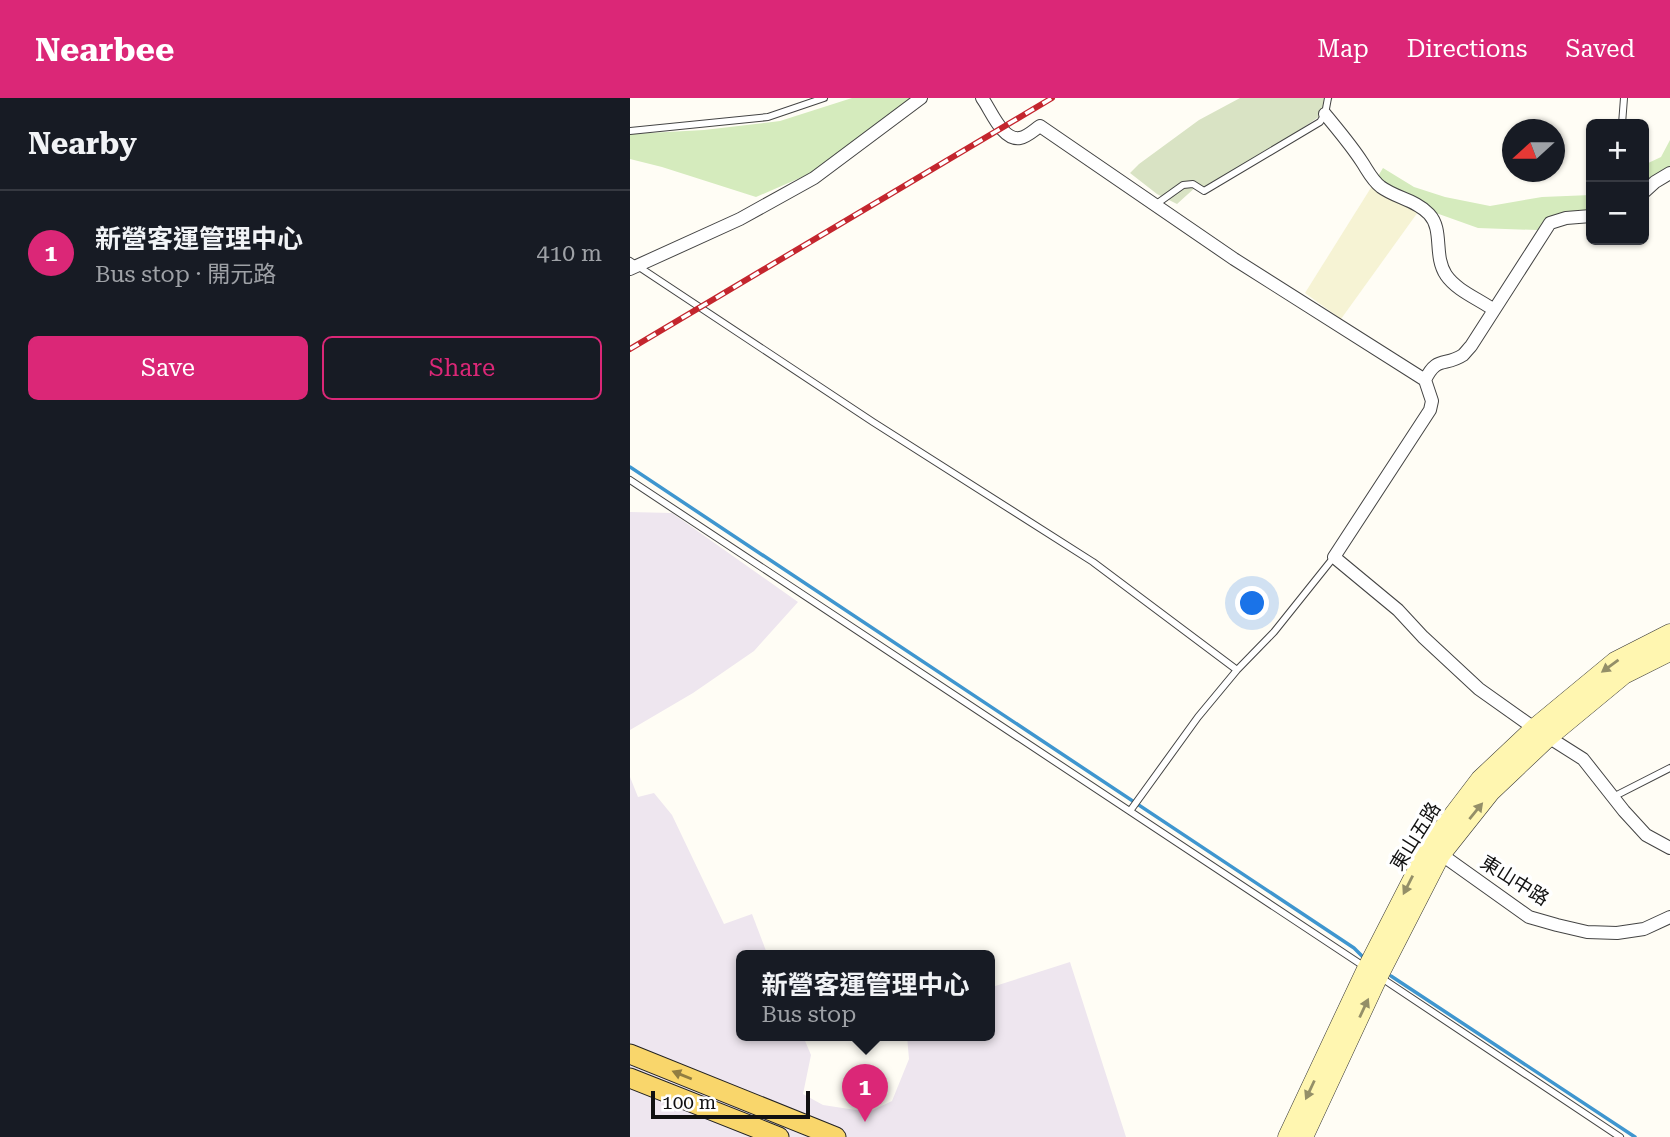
<!DOCTYPE html>
<html lang="en">
<head>
<meta charset="utf-8">
<style>
	:root { --surface:#171b24; --page:#20242c; --text:#f1f3f6; --muted:#9ea1a6; --line:#363941; --accent:#db2777 }
	body { margin:0; font-family:"Roboto Serif","Noto Sans TC",serif; background:var(--page); color:var(--text) }
	.controls { position:absolute; right:21px; top:21px; display:grid; overflow:hidden; border-radius:10px; box-shadow:0 2px 5px #0004 }
	.controls button { width:63px; height:63px; display:grid; place-items:center; padding:0; border:0; border-bottom:2px solid var(--line); background:var(--surface); color:var(--text); font:35px sans-serif }
	.compass { position:absolute; left:872px; top:21px; width:63px; height:63px; border-radius:50%; background:var(--surface); box-shadow:0 2px 5px #0004; rotate:249deg }
	.scale { position:absolute; left:21px; bottom:18px; width:159px; box-sizing:border-box; padding-left:7px; border:4px solid #111; border-top:0; font-size:19px; line-height:24px; white-space:nowrap; color:#111; -webkit-text-stroke:5px #fff; paint-order:stroke }
	.you { position:absolute; left:623px; top:506px; width:24px; height:24px; margin:-18px; border:5px solid #fff; border-radius:50%; background:#1a73e8; box-shadow:0 0 0 10px #1a73e833 }
	.badge { display:grid; place-items:center; width:46px; height:46px; border-radius:50%; background:var(--accent); color:#fff; font-size:23px; font-weight:700 }
	.pin { position:absolute; translate:-50% -58px; filter:drop-shadow(0 2px 4px #0008) }
	.pin::after { content:''; position:absolute; top:37px; width:24px; height:21px; background:inherit; clip-path:polygon(0 0,100% 0,50% 100%) }
	.popup { position:absolute; left:106px; top:852px; width:259px; height:91px; box-sizing:border-box; display:grid; place-content:center; border-radius:10px; background:var(--surface); filter:drop-shadow(0 2px 5px #0005); font-size:23px; white-space:nowrap; color:var(--muted) }
	.popup b { font-size:26px; color:var(--text) }
	.popup::after { content:''; position:absolute; left:50%; top:100%; margin-left:-14px; border:14px solid transparent; border-top-color:var(--surface) }
	.list { margin:0; padding:0; list-style:none }
	h2 { display:flex; justify-content:space-between; align-items:center; height:91px; margin:0; padding:0 28px; font-size:30px }
	h2 small { font-size:23px; font-weight:400; color:var(--muted) }
	.list li { display:grid; grid-template-columns:46px 1fr auto; gap:21px; align-items:center; box-sizing:border-box; height:126px; padding:0 28px; border-top:2px solid var(--line) }
	.list b { display:block; font-size:26px; white-space:nowrap }
	.list p { margin:0; font-size:23px; white-space:nowrap; color:var(--muted) }
	.list em { font-size:23px; font-style:normal; color:var(--muted) }
	.actions { display:flex; gap:14px; padding:21px 28px }
	.actions a { flex:1; padding:16px 0; border:2px solid var(--accent); border-radius:10px; text-align:center; font-size:24px; color:var(--accent) }
	.actions .main { background:var(--accent); color:#fff }
	.map { position:relative; flex:none; width:1040px; height:1039px; overflow:hidden }
	header { display:flex; align-items:center; gap:42px; box-sizing:border-box; height:98px; padding:0 35px; background:var(--accent); color:#fff }
	header strong { font-size:33px }
	nav { display:flex; gap:38px; margin-inline-start:auto; font-size:24px }
	main { display:flex }
	aside { flex:1; background:var(--surface) }
	.map>svg:first-child { display:block }
	.industrial { fill:#eee6ef }
	.farmland { fill:#f6f3d4 }
	.green { fill:#d5ebbd }
	.cemetery { fill:#d9e3c4 }
	.lines { fill:none; stroke-linecap:round; stroke-linejoin:round }
	.stream { stroke:#3f96cf; stroke-width:3.5 }
	.lane-casing { stroke:#444; stroke-width:8 }
	.street-casing { stroke:#444; stroke-width:14 }
	.secondary-casing { stroke:#333; stroke-width:19 }
	.primary-casing { stroke:#222; stroke-width:21 }
	.lane { stroke:#fff; stroke-width:6 }
	.street { stroke:#fff; stroke-width:12 }
	.secondary { stroke:#fff6b0; stroke-width:18 }
	.primary { stroke:#f9d66b; stroke-width:19 }
	.rail-casing { stroke:#c4262e; stroke-width:6 }
	.rail { stroke:#fff; stroke-width:3.5; stroke-dasharray:10; stroke-linecap:butt }
	.oneway { fill:#948f68 }
	.oneway2 { fill:#917d42 }
	.labels { text-anchor:middle; stroke-width:7; stroke-linejoin:round; paint-order:stroke }
	.street-label { font-size:19px; fill:#111; stroke:#fff }
</style>
</head>
<body>
<header>
<strong>Nearbee</strong>
<nav><a>Map</a><a>Directions</a><a>Saved</a></nav>
</header>
<main>
<aside>
<h2>Nearby<small></small></h2>
<ul class="list">
<li><span class="badge">1</span><div><b>新營客運管理中心</b><p>Bus stop · 開元路</p></div><em>410 m</em></li>
</ul>
<div class="actions"><a class="main">Save</a><a>Share</a></div>
</aside>
<div class="map">
<svg width="1040" height="1039" viewBox="0 0 1040 1039">
	<rect width="100%" height="100%" fill="#fffdf5"/>
	<path class="industrial" d="M0 414 42 415 168 504 124 553 63 595 0 632Z
		M0 679 8 699 24 695 42 717 94 826 122 816 138 858H111V938H173L181 957 173 996 193 1007 239 1014 262 1003 279 961 277 938H359V890L440 864 496 1039H0Z"/>
	<path class="farmland" d="M742 88 788 114 711 221 675 195Z"/>
	<path class="green" d="M222 0H283L179 76 126 99 32 69 0 61V36L74 32 150 23Z
		M1040 42V72L1014 97V67L1031 59Z
		M753 70 784 89 815 99 860 108 912 99 961 97V122L907 132 848 130 806 115 788 114 742 88Z"/>
	<path class="cemetery" d="M610 0H703L693 16 584 90 568 87 547 106 527 96 500 75 509 66 569 22Z"/>
	<g class="lines">
		<path class="stream" d="M0 369 724 850 733 859
			M761 878 1005 1039"/>
		<g class="lane-casing">
			<path id="lane" d="M992 26 994 0
				M0 33 138 19 194 0
				M525 107 553 87 563 86 574 93 690 24 695 16 698 0
				M0 163 243 324 463 464 607 572
				M0 382 735 869
				M983 699 1040 670
				M500 713 568 619 607 572 644 534 704 459
				M750 879 990 1039"/>
		</g>
		<g class="street-casing">
			<path id="street" d="M352 0C361 12 372 43 390 40 397 39 404 32 410 28L604 161 795 282 802 303 800 312 704 459 768 512 793 539 849 591 904 630 953 661 994 713 1016 737 1040 750
				M695 16C708 32 721 47 732 64 738 73 742 82 751 89 766 100 786 102 799 116 814 132 803 157 816 177 827 193 849 201 864 212
				M1014 94 1025 84 1040 75
				M0 171 110 121 184 80 291 0
				M795 282C807 257 815 269 833 257 836 254 838 251 841 248L920 125 936 120 961 118
				M805 752 899 819 927 827 957 834 987 835 1014 831 1040 819"/>
		</g>
		<g class="secondary-casing">
			<path id="secondary" d="M657 1039 736 871 799 748 850 681 904 630 985 563 1040 535
				M674 1039 749 878 811 757 861 694 919 639 994 577 1040 554"/>
		</g>
		<g class="primary-casing">
			<path id="primary" d="M0 956 206 1039
				M0 980 149 1039"/>
		</g>
		<use href="#lane" class="lane"/>
		<use href="#street" class="street"/>
		<use href="#secondary" class="secondary"/>
		<use href="#primary" class="primary"/>
		<g class="rail-casing">
			<path id="rail" d="M0 251 422 0"/>
		</g>
		<use href="#rail" class="rail"/>
	</g>
	<defs><path id="oneway-solid" d="M-6-.8H1V-3.2L6.5 0L1 3.2V.8H-6Z" transform="scale(1.75)"/></defs>
	<g class="oneway">
		<use href="#oneway-solid" transform="translate(980 568) rotate(144)"/>
		<use href="#oneway-solid" transform="translate(846 713) rotate(-51)"/>
		<use href="#oneway-solid" transform="translate(778 787) rotate(117)"/>
		<use href="#oneway-solid" transform="translate(734 910) rotate(-65)"/>
		<use href="#oneway-solid" transform="translate(680 992) rotate(115)"/>
	</g>
	<use class="oneway2" href="#oneway-solid" transform="translate(52 977) rotate(-158)"/>
	<g class="labels">
		<g class="street-label">
			<text transform="translate(785 738) rotate(-58)" y="7">東山五路</text>
			<text transform="translate(885 782) rotate(32)" y="7">東山中路</text>
		</g>
	</g>
</svg>
<div class="controls">
<button>+</button>
<button>−</button>
</div>
<svg class="compass" viewBox="-18 -18 36 36"><path d="M0-13l5 13h-10z" fill="#e53935"/><path d="M0 13l5-13h-10z" fill="#9ea1a6"/></svg>
<div class="scale">100 m</div>
<div class="you"></div>
<div class="pin badge" style="left:235px;top:1024px">1</div>
<div class="popup"><b>新營客運管理中心</b>Bus stop</div>
</div>
</main>
</body>
</html>
